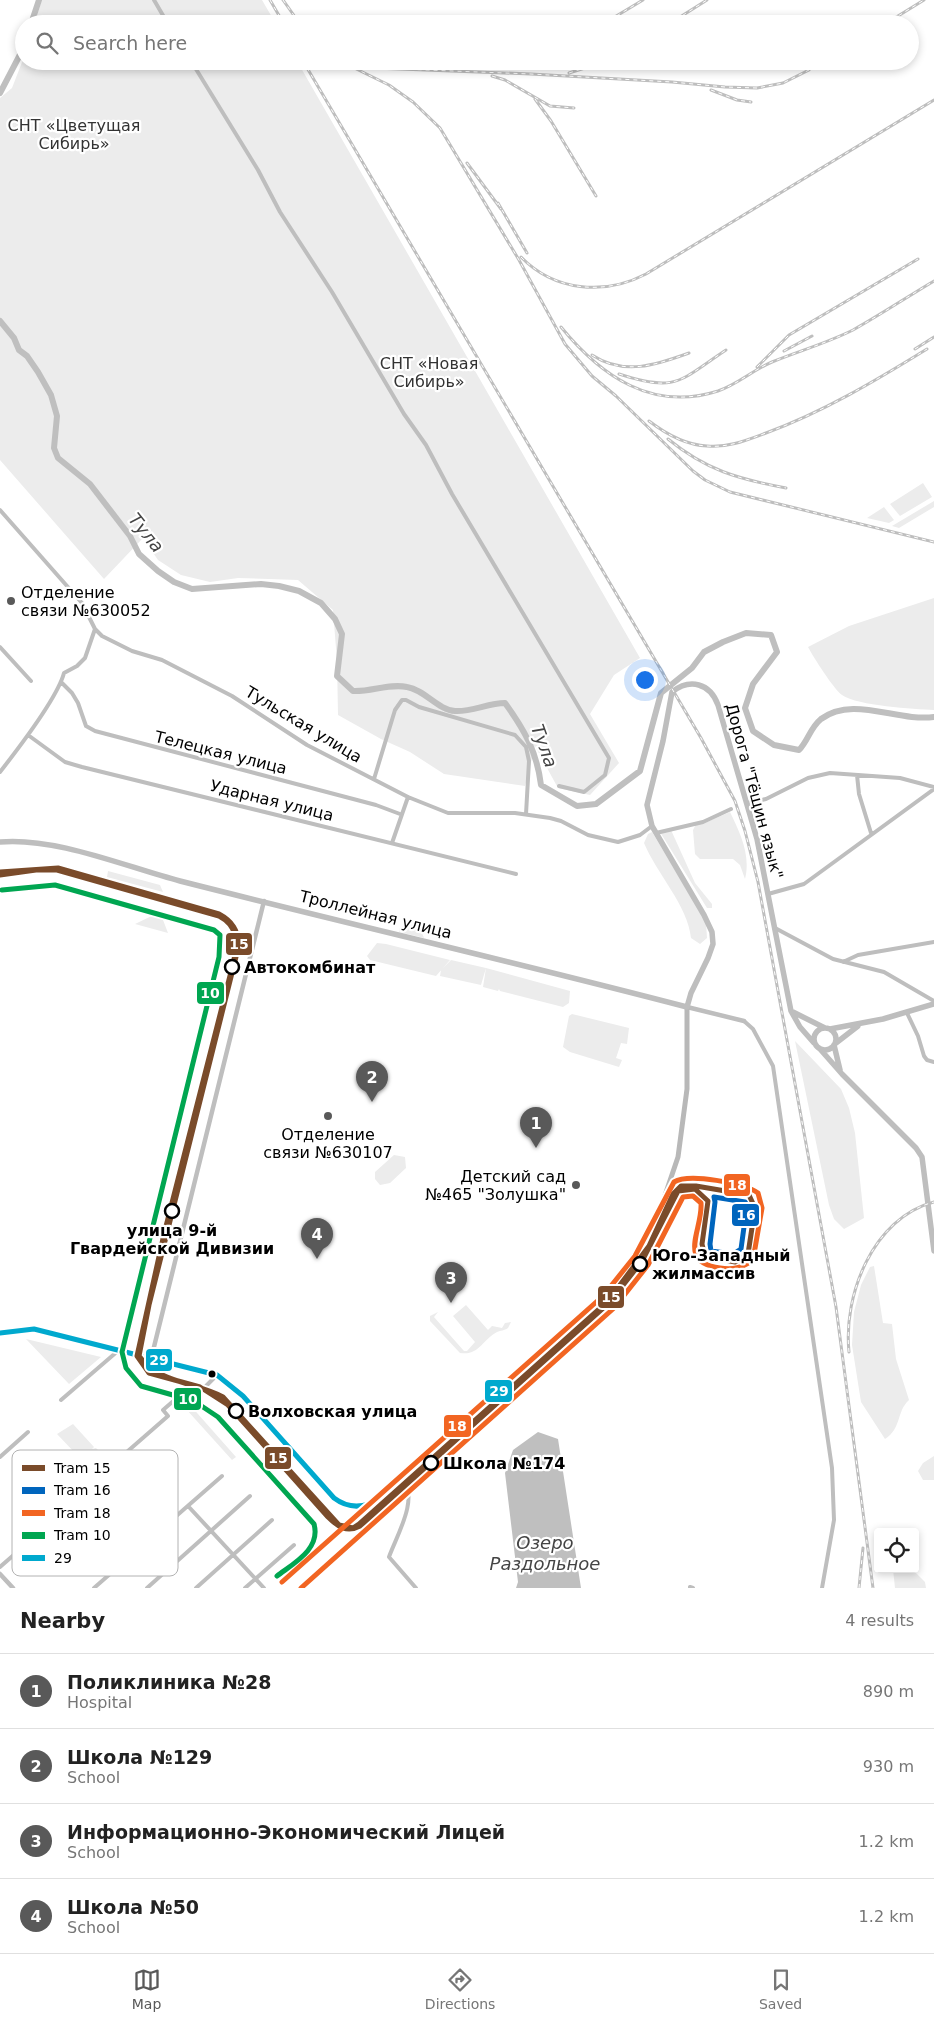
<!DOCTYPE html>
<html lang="en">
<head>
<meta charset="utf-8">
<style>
	:root { --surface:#fff; --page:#f6f6f6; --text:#222; --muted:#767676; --line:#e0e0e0; --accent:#595959 }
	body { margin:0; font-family:"DejaVu Sans",sans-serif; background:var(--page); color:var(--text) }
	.controls { position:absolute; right:15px; bottom:15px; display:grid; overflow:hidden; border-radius:5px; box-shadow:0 2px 8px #0003 }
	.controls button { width:45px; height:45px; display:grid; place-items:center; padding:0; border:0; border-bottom:1px solid var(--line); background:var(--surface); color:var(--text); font:25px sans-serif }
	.you { position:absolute; left:644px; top:679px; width:18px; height:18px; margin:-12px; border:4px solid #fff; border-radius:50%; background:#1a73e8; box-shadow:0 0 0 8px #1a73e833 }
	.badge { display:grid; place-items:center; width:32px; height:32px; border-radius:50%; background:var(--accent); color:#fff; font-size:16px; font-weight:700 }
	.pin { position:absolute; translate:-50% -41px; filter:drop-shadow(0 1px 2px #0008) }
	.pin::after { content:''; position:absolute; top:26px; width:18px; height:15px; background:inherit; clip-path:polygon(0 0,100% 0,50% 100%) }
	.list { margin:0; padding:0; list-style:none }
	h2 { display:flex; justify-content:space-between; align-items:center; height:65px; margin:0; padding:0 20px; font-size:21px }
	h2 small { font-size:16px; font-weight:400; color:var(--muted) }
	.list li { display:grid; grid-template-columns:32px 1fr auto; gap:15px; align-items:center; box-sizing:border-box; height:75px; padding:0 20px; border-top:1px solid var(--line) }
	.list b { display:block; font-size:19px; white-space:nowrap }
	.list p { margin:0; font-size:16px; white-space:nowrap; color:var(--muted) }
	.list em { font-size:16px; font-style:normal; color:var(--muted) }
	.icon { flex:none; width:28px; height:28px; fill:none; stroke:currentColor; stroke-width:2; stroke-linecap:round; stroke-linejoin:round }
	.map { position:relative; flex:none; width:934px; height:1588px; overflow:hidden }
	.search { position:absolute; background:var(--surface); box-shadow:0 2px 8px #0003; left:15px; right:15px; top:15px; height:55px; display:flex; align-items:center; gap:12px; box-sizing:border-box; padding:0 18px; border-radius:28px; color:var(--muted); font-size:19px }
	.sheet { height:365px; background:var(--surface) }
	nav { display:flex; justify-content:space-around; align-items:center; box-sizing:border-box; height:70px; border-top:1px solid var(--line); background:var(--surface); font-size:14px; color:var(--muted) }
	nav a { display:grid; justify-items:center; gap:2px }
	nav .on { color:var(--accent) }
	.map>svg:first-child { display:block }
	.green { fill:#ececec }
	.water { fill:#bfbfbf }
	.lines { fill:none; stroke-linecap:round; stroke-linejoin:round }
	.river { stroke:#bfbfbf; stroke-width:6 }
	.minor { stroke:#bebebe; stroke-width:4 }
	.tertiary { stroke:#bebebe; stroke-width:4.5 }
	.secondary { stroke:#b8b8b8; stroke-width:5 }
	.primary { stroke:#bebebe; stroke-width:5.5 }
	.tram { stroke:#bebebe; stroke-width:1 }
	.rail-casing { stroke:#bebebe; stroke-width:3 }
	.rail { stroke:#fff; stroke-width:1; stroke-dasharray:4; stroke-linecap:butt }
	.bus-1-casing { stroke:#fff; stroke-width:9 }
	.bus-1 { stroke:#00a9ce; stroke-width:5 }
	.tram-1-casing { stroke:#fff; stroke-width:9 }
	.tram-2-casing { stroke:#fff; stroke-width:9 }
	.tram-3-casing { stroke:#fff; stroke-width:9 }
	.tram-4-casing { stroke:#fff; stroke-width:9 }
	.tram-1 { stroke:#7a4b2a; stroke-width:5 }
	.tram-2 { stroke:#0065bd; stroke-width:5 }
	.tram-3 { stroke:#f26522; stroke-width:5 }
	.tram-4 { stroke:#00a651; stroke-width:5 }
	.poi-dot { fill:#595959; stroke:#fff; stroke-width:2 }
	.stop-dot { fill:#fff; stroke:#000; stroke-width:2.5 }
	.bus-dot { fill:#000; stroke:#fff; stroke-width:2 }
	.labels { text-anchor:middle; stroke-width:4.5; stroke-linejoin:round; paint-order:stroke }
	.park-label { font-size:16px; fill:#333; stroke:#fff }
	.poi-label { font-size:16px; fill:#000; stroke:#fff; text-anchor:start }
	.street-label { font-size:16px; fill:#000; stroke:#fff }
	.stop-label { font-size:16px; font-weight:bold; fill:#000; stroke:#fff; text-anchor:start }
	.water-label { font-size:18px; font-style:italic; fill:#444; stroke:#fff }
	.key { fill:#fff; stroke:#b2b2b2; stroke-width:1 }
	.key-label { font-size:14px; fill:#000 }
	.line-badge { stroke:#fff; stroke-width:2 }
	.badge-label { font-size:14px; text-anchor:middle; font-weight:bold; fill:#fff }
</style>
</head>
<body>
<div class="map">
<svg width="934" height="1588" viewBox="0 0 934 1588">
	<rect width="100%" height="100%" fill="#fff"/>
	<path class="green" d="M42 0H262L276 24H34Z
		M24 57V61H297L640 658 614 675 590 714 619 763 590 795 558 788 535 746 525 786 444 774 410 752 381 739 338 715 337 661 333 610 298 580 238 578 210 582 181 575 158 560 143 538 104 579 0 460V98L12 88Z
		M923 483 932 497 900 516 890 504Z
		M934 501V507L899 528 892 526Z
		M884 507 894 520 889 523 867 518Z
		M934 598V710C914 709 858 706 842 695 833 688 814 658 808 647L849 626Z
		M730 812C740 833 751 855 745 879L740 865 733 859H700L695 854 693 830 696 824 705 823Z
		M671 830 695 883 712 904V908H707L660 832Z
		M652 832 706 922 707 938 700 944 691 938C688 906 657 874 644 843L648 834Z
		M108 871 160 885 163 892 107 877Z
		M160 912 168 933 135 924Z
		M406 923 420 927 424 938 399 932V929Z
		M377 943 386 944 450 960 436 976 370 960 367 956Z
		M451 960 486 968 481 985 440 976 441 970Z
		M486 968 570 991 569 1003 563 1007 500 991 499 989 498 991 483 987Z
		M572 1014 629 1028 627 1044 621 1043 616 1058 622 1060 619 1067 570 1052 563 1047 569 1016Z
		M795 1041 841 1089 849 1108 855 1133 864 1218 844 1229 834 1219 829 1205Z
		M394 1155 405 1157 406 1168 390 1183 380 1185 375 1179V1172Z
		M874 1266 883 1323 892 1324 896 1359 909 1400C896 1412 902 1428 885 1439L861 1402 852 1345 854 1312 861 1285 870 1267Z
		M466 1305 488 1330 492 1326 502 1328 505 1323 511 1322 508 1328C504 1331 501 1330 497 1332 482 1340 479 1356 460 1353L430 1321V1316L438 1312 434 1317 464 1351H467L475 1342 453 1316Z
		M26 1339 101 1357 69 1384Z
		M190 1405 236 1457 232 1460 186 1409Z
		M73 1424 94 1447 92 1449 96 1448 110 1462 89 1478 69 1456 75 1453 57 1434Z
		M934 1456V1480H923L918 1471 923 1463Z
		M893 1569H912L925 1582 926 1588H895Z"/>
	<path class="water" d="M538 1432 558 1439 581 1588H516L518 1582 505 1473 513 1450Z"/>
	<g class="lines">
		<path class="river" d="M31 24 39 0
			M0 93 24 47
			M0 321 14 338 19 350 27 356 38 372 51 395 57 416 54 448 58 458 90 484 130 536 139 554 158 571 174 582 192 589 261 584 279 586 299 591 321 603 335 619 342 634 337 676 353 691C371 692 390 683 407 687 425 690 438 710 455 711 472 712 488 703 505 703 524 729 537 752 541 785L577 806 596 804 640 771 661 693 692 668 704 652 723 642 746 633 771 635 777 652 753 684 745 708 753 731 774 745 799 750C808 741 810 728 821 719 853 695 897 722 934 717"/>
		<path class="minor" d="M154 0 168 24
			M191 61 258 170 280 212 332 292 404 414 426 445 452 494 609 758 605 775 584 792 559 786
			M0 510 82 603 95 629 102 636 132 651 162 660 232 696 307 745 408 797 448 813H515L550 818 561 821 588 835 618 842 640 835 652 826
			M0 647 31 681
			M62 683 72 693 78 703 86 726 95 731 376 805 400 814
			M28 735 65 762 82 767 516 874
			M0 772C18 749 57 699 64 673L77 666 85 658 95 629
			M857 775 859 794 871 833
			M374 779 395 710 402 700H406L419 707 515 735 526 747 529 761 526 814
			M747 803 766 799 808 778 830 773 900 778 934 787
			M656 833 703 822 731 809
			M392 843 408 797
			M768 894 804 884 934 789
			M775 928 833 959 884 972 934 1001
			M843 962 858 955 934 942
			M907 1013 918 1036 924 1056 927 1060 934 1062
			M744 1021 753 1029 773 1066 832 1468 834 1520 822 1588
			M61 1400 119 1350
			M0 1457 28 1432
			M97 1478 168 1416 163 1410 186 1390 191 1389 198 1394 217 1375
			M402 1479C420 1497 396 1537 389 1557L416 1588
			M188 1506 264 1588
			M0 1567 55 1519 66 1523 90 1500
			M690 1587 693 1588
			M94 1588 222 1476
			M147 1588 250 1496
			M196 1588 272 1520
			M245 1588 294 1545"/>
		<path class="tertiary" d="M687 1007 744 1021
			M151 1359 264 901
			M0 1574 13 1588"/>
		<path class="secondary" d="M0 1333 34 1329 217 1375 243 1396 339 1502 351 1507 373 1503 582 1317 617 1284 641 1251 659 1213 678 1157 687 1089V1007"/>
		<path class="primary" d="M0 842C56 837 126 867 180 881 349 924 519 963 687 1007L691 993 708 958 713 944 712 932 704 915 652 826 647 805 663 741 672 692C690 678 710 683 718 705L757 839 791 1011 800 1027 814 1043
			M793 1012 825 1028
			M814 1039a11 11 0 1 1 22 0a11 11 0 1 1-22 0Z
			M830 1029 883 1019 934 1004
			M836 1043 858 1026
			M834 1045 840 1070
			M820 1049 842 1074 916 1148 922 1157 934 1251"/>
		<path class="tram" d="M706 1220C710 1206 715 1196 730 1193
			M703 1240 707 1251 727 1257H737L746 1244 752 1205 744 1196 724 1192"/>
		<g class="rail-casing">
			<path id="rail" d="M270 0 284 24
				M283 0 300 24
				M603 24 643 0
				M669 24 707 0
				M885 24 924 0
				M303 61 701 738 735 801 745 831 758 882 836 1307 873 1588
				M340 61 389 85 413 102 440 128 519 260 565 344 592 376 616 396 693 471 705 480 730 492 934 542
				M354 64 374 68 531 74 672 82 725 87 757 88 783 83 809 70
				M508 68 537 61
				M569 73 607 61
				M492 76 505 80 550 106 574 108
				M711 90 737 100 751 102
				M535 99 551 121 596 196
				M467 163 501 209
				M498 203 527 253
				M521 257C554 291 604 296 646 274L934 100
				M561 327C601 376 652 412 718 391 738 384 753 370 772 362 799 351 827 343 853 330 880 315 907 297 934 281
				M915 349 934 337
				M784 351 812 336
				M592 355C624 376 656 365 689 353
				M757 367 789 335 918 259
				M619 374C677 393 679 381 726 350
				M649 421C666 434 685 445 707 446 728 448 747 440 766 433 823 412 875 381 927 349
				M668 439C706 470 738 479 786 488
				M849 1352C843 1295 873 1218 934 1202
				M859 1588 863 1548"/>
		</g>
		<use href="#rail" class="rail"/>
		<g class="bus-1-casing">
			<path id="bus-1" d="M0 1333 34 1329 217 1375 243 1396 334 1498C350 1510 366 1508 382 1497L617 1284 641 1251"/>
		</g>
		<use href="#bus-1" class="bus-1"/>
		<g class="tram-1-casing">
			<path id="tram-1" d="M0 872 58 868 219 914C232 921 238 930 239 945L149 1305 139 1356C158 1383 195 1382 223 1397L339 1525 353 1528 359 1524 608 1301 649 1246 673 1194 681 1186H696L749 1195 755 1208 748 1254 735 1262 705 1256 702 1244 708 1201 695 1189 678 1191 642 1261 609 1303 360 1526C347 1533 338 1527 328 1517L228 1405 200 1387 149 1373 137 1356 164 1234 234 960C237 941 238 926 219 916L57 870H36L0 875"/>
		</g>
		<g class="tram-2-casing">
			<path id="tram-2" d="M714 1197 745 1202 747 1205 741 1249 733 1254 711 1251 710 1244 715 1202Z"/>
		</g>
		<g class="tram-3-casing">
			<path id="tram-3" d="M282 1582 603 1296 635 1256 674 1182C689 1173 744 1183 758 1193L762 1208 753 1260C742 1268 733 1270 720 1268 676 1262 703 1230 701 1203L693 1196 683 1197 648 1265 614 1308 301 1588"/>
		</g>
		<g class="tram-4-casing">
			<path id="tram-4" d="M2 890 55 885 214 930 220 935 219 957 122 1352 126 1368 141 1386 194 1401 218 1417 314 1524C321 1549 294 1563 277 1576"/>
		</g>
		<use href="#tram-1" class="tram-1"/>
		<use href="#tram-2" class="tram-2"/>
		<use href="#tram-3" class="tram-3"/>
		<use href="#tram-4" class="tram-4"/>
	</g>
	<g class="poi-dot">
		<circle cx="11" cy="601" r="5"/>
		<circle cx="328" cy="1116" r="5"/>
		<circle cx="576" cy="1185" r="5"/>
	</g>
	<g class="stop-dot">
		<circle cx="232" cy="967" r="7"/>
		<circle cx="172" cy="1211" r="7"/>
		<circle cx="640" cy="1264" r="7"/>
		<circle cx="236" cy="1411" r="7"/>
		<circle cx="431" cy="1463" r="7"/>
	</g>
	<circle class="bus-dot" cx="212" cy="1374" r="4.5"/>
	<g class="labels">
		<g class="park-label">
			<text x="74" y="131">СНТ «Цветущая<tspan x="74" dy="18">Сибирь»</tspan></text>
			<text x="429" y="369">СНТ «Новая<tspan x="429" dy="18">Сибирь»</tspan></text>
		</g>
		<g class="poi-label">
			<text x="21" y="598">Отделение<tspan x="21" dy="18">связи №630052</tspan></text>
			<text x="328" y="1140" text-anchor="middle">Отделение<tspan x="328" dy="18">связи №630107</tspan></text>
			<text x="566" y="1182" text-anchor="end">Детский сад<tspan x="566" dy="18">№465 "Золушка"</tspan></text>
		</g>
		<g class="street-label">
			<text transform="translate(304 724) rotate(31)" y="6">Тульская улица</text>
			<text transform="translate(221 752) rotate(14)" y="6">Телецкая улица</text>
			<text transform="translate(755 791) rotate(75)" y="6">Дорога "Тёщин язык"</text>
			<text transform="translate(272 800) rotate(14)" y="6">Ударная улица</text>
			<text transform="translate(376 914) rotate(14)" y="6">Троллейная улица</text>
		</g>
		<g class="stop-label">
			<text x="244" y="973">Автокомбинат</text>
			<text x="172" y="1236" text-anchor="middle">улица 9-й<tspan x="172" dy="18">Гвардейской Дивизии</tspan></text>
			<text x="652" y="1261">Юго-Западный<tspan x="652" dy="18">жилмассив</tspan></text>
			<text x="248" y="1417">Волховская улица</text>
			<text x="443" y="1469">Школа №174</text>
		</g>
		<g class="water-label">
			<text transform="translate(146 533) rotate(51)" y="6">Тула</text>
			<text transform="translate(544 746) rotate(70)" y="6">Тула</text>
			<text x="545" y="1549">Озеро<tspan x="545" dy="21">Раздольное</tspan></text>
		</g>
	</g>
	<rect x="12" y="1450" width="166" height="126" rx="8" class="key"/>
	<rect x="22" y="1465" width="23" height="6" fill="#7a4b2a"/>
	<rect x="22" y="1487" width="23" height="7" fill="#0065bd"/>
	<rect x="22" y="1510" width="23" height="6" fill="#f26522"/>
	<rect x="22" y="1532" width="23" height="7" fill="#00a651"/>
	<rect x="22" y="1555" width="23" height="6" fill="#00a9ce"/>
	<g class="key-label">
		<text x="54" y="1473">Tram 15</text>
		<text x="54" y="1495">Tram 16</text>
		<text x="54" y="1518">Tram 18</text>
		<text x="54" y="1540">Tram 10</text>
		<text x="54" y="1563">29</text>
	</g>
	<g class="line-badge">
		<rect x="225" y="932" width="28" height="24" rx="5" fill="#7a4b2a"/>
		<rect x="196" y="981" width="29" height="24" rx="5" fill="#00a651"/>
		<rect x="723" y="1173" width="28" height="24" rx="5" fill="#f26522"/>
		<rect x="731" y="1203" width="29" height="24" rx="5" fill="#0065bd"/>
		<rect x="597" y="1285" width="28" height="24" rx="5" fill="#7a4b2a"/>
		<rect x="145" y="1348" width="28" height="24" rx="5" fill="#00a9ce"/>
		<rect x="484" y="1379" width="29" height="24" rx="5" fill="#00a9ce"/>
		<rect x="173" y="1387" width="29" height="24" rx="5" fill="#00a651"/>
		<rect x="443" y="1414" width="29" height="24" rx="5" fill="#f26522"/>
		<rect x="264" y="1446" width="28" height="24" rx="5" fill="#7a4b2a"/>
	</g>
	<g class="badge-label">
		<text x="239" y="949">15</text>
		<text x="210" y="998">10</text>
		<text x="737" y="1190">18</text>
		<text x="746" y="1220">16</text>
		<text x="611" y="1302">15</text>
		<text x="159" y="1365">29</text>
		<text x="499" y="1396">29</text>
		<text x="188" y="1404">10</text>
		<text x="457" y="1431">18</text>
		<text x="278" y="1463">15</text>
	</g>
</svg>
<div class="controls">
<button><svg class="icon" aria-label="locate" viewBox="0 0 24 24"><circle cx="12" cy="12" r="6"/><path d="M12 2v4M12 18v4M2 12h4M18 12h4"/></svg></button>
</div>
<div class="you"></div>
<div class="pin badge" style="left:536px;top:1148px">1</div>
<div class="pin badge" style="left:372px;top:1102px">2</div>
<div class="pin badge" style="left:451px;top:1303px">3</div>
<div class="pin badge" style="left:317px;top:1259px">4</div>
<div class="search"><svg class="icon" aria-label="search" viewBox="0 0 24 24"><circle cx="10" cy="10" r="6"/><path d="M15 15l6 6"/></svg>Search here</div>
</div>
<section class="sheet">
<h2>Nearby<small>4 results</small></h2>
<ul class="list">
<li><span class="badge">1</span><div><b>Поликлиника №28</b><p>Hospital</p></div><em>890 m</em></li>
<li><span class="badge">2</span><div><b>Школа №129</b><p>School</p></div><em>930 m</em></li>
<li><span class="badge">3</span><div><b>Информационно-Экономический Лицей</b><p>School</p></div><em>1.2 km</em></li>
<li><span class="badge">4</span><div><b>Школа №50</b><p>School</p></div><em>1.2 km</em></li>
</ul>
</section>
<nav>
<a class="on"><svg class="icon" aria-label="map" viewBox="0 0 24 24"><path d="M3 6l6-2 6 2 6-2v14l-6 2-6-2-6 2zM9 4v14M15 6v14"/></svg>Map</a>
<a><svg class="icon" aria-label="directions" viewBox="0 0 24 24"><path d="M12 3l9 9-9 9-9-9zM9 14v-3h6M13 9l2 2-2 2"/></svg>Directions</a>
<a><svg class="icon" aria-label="saved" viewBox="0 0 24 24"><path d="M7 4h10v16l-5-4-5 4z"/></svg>Saved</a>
</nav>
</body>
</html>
